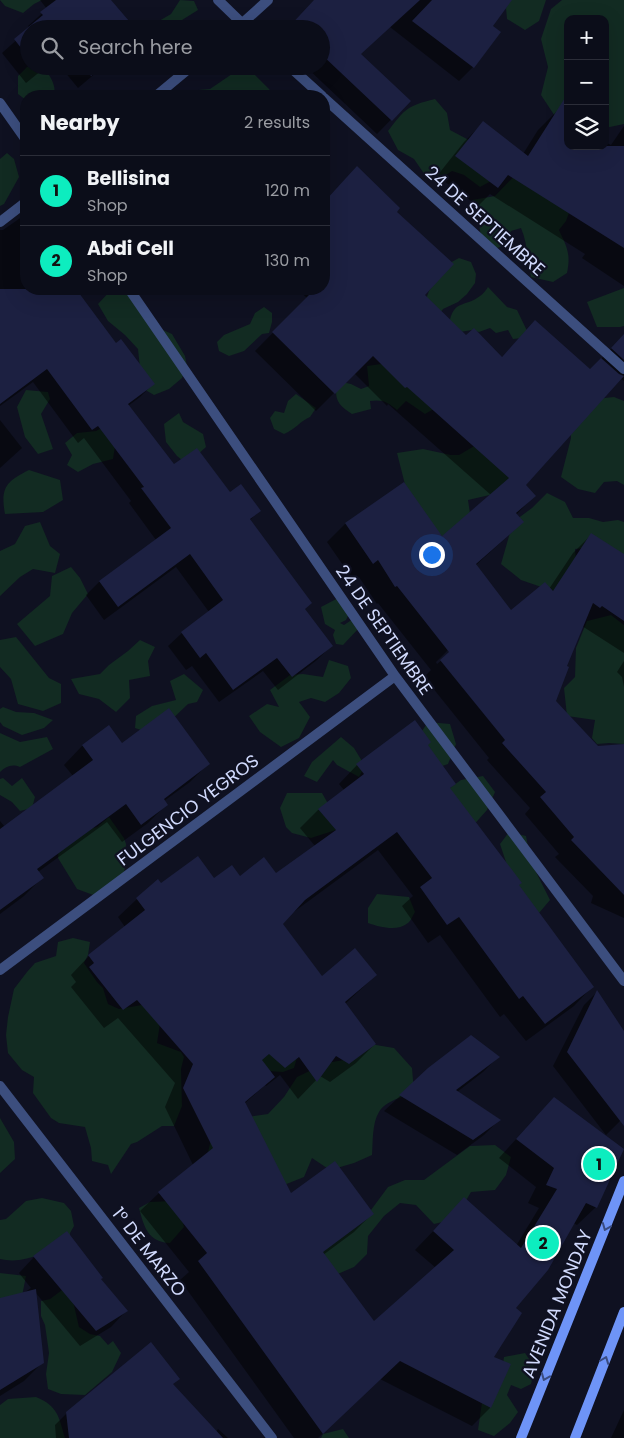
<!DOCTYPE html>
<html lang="en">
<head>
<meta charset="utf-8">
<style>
	:root { --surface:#0b0d19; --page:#141622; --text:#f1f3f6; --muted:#9a9ca2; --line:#2b2d38; --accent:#0dedbf }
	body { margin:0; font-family:Poppins,sans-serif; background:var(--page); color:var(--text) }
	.controls { position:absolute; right:15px; top:15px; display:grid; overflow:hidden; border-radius:10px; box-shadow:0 5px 20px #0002 }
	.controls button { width:45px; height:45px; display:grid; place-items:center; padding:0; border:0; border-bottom:1px solid var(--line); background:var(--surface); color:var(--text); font:25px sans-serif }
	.you { position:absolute; left:431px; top:554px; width:18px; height:18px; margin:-12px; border:4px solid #fff; border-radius:50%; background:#1a73e8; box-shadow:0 0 0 8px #1a73e833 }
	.badge { display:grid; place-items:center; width:32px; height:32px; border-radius:50%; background:var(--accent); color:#111; font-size:16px; font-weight:700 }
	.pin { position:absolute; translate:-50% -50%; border:2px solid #fff; box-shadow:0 1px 5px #0006 }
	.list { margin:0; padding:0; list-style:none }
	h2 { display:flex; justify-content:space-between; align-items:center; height:65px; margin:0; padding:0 20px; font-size:21px }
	h2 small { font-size:16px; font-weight:400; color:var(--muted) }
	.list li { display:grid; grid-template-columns:32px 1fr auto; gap:15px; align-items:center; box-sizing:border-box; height:70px; padding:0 20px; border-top:1px solid var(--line) }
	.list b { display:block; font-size:19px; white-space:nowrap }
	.list p { margin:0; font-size:16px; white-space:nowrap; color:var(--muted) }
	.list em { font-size:16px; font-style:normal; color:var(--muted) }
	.icon { flex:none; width:28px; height:28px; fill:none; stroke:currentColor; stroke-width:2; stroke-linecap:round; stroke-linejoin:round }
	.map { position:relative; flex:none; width:624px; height:1438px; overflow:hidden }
	.search { position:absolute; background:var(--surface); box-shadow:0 5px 20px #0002; left:20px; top:20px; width:310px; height:55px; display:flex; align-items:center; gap:12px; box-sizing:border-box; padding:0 18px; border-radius:28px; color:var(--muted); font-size:19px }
	.panel { position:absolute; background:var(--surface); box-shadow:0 5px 20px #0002; left:20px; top:90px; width:310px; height:205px; border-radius:20px }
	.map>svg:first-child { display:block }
	.green { fill:#122b22 }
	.shadow { fill:#0007 }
	.building { fill:#1c2041 }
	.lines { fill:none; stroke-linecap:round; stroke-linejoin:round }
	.minor { stroke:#3c4e7e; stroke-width:10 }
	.secondary { stroke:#6e94f7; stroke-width:10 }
	.oneway { stroke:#3a4c81 }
	.labels { text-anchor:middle; stroke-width:4.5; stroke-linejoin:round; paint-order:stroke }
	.street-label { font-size:18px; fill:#d1dafd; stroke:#0f1121 }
</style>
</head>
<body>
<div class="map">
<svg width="624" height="1438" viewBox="0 0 624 1438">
	<rect width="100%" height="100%" fill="#0f1121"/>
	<path class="green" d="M0 0H42L34 4 23 13 5 6Z
		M180 0 194 1 198 10 182 20 178 29H159L154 24 171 14Z
		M510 0H546L539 21 525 30 507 19 506 8Z
		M562 0H624V124L605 128V19H568V136L541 95 548 67 541 39 551 9Z
		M41 66C49 73 57 85 54 96H26V100L18 94V76L27 67Z
		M252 72 269 89 274 96H173L187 91 210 89 232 74Z
		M435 99 447 113 450 130 480 146 495 179 480 187 464 175 452 171 440 179 425 175 414 159 398 150 388 131C406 108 407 106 435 99Z
		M7 153 14 159 19 177 4 204 0 206V159Z
		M516 174 572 205 566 221 559 230C567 247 571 254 567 273L553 282 531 277C527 260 528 244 521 228L511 231 507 244 490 251 481 236 477 213 472 200 495 196Z
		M459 258 471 262 476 274 475 283 467 294 458 302 443 309 436 319 426 299 429 291 448 264Z
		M488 287 507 307 517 310 530 337 513 339 508 330 496 333 490 328 479 332 472 330 460 332 449 325C453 299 464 308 480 296 483 294 486 290 488 287Z
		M624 288V326L620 327H597L587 302Z
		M112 289H134L156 327 172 334 185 356 187 366 182 378 169 389 154 395 142 388 138 349 125 335 108 321 98 304Z
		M264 307 272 313V322L269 333 262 334 244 351 229 356 219 351 217 342 224 335 250 324 255 313Z
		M381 364 401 372 439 406 425 414 406 401 397 410C388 402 382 399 370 401L371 409 352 414C337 405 334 398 337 381L351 384 361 389 369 386 367 366Z
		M26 390 48 392 50 399 41 414 53 449 38 454 25 437 17 407Z
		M296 394 316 408 310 417C300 421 296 429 284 434L274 429 270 418 275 411 284 413 288 401Z
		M614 397 624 401V485L617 481 604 482 595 493 578 489 561 477 571 438V417L586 400Z
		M179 413 183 422 203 434 206 447 187 464 177 456 166 442 164 424Z
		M105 426 116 440 113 459 93 464 78 472 67 465 72 455 65 443 77 433 96 431Z
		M481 442 512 454 511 490 468 500 471 520 469 558 412 512 397 453 423 449 451 455H459Z
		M29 470 60 480 63 500 43 512 5 514C0 487 7 481 29 470Z
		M547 493 565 502 573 518H589L603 522 618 520 624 522V563L595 547 575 549 577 569 553 591 521 580 501 564 513 522 532 508Z
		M40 522 50 546 60 554 55 573 33 569 20 577 0 596V551L15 544 25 526Z
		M71 567 80 578 88 594 72 613 63 634 35 646 17 624 50 596 52 576Z
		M342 596 350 612 346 620 340 623 344 625 353 619 359 628 343 645 336 644 333 635 335 630 325 624 321 607Z
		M611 615 624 625V744L609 743 597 744 592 738 595 720 567 716 564 688 575 677 576 648 587 621Z
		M16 637 49 678 61 684V703L43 711 18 704 11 679 0 667V640Z
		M140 640 155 647 148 661 150 676 129 680 130 698 116 712 99 699 79 694 71 679 100 674 109 665 128 651Z
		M329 660 348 666 351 678 339 693 325 702 311 698 299 702 310 717 299 738 281 747 260 732 249 716 267 704 279 707 270 690 290 675 303 674 323 677Z
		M184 674 203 690 197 702 188 704 166 725 147 732 135 728 136 716 152 706 176 700 170 681Z
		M3 707 16 712 34 713 53 720 44 728 22 735 3 726 0 722V709Z
		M428 722 450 724 456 744 448 764 428 771 420 734Z
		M0 733 20 742 47 737 53 749 20 767C12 764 6 766 0 772Z
		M341 737 354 748 365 766 359 777 337 765 333 760 317 782 304 776 312 762Z
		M483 776 495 792 487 810 471 828 447 790 461 780Z
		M3 778 12 786 22 778 35 797 32 808 20 811 12 802 0 795V779Z
		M287 793H322L335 816 336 830 311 838 292 833 286 827 280 808Z
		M109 817 124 838 126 844 124 877 118 889 96 896 77 889 58 858 59 844 70 833 97 827Z
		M509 832 526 836 531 862 550 900 539 913 512 880 500 844Z
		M377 894 409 897 415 912C413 915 411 921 408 923 397 932 380 927 368 923V908Z
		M73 938 90 942 88 955 84 963 97 982 103 988 108 1004 119 1009 153 1003 160 1024 157 1043 181 1052 184 1057 181 1069 182 1106 174 1126H162L137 1142 131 1144 111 1174 108 1165 92 1161 91 1148 85 1127 59 1123 51 1118 33 1093 34 1077 22 1070 8 1053 6 1035 8 1017 14 989 27 972 35 963 56 956 58 942Z
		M364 1043 394 1048 412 1068 414 1092C403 1097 385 1101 379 1112 372 1123 373 1142 372 1155L354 1163 330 1170 312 1158 304 1177 279 1187 221 1162 208 1152 214 1127 247 1117 268 1114 284 1097 297 1077 326 1063 350 1059Z
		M256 1045 300 1048 294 1068 283 1072 266 1071Z
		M0 1118 14 1142 15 1159 0 1173Z
		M495 1145 511 1157 506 1175 495 1190 471 1192 455 1219 434 1224 416 1205 400 1203 384 1216 368 1236 367 1254 354 1267 326 1279 317 1242 371 1210 388 1187 405 1180H424L470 1146Z
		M42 1198 64 1203 71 1211 74 1226 70 1233V1241C48 1251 24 1265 0 1259V1220L6 1219 26 1201Z
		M172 1201 180 1210 184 1227 170 1243C148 1242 144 1227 139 1208L150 1202Z
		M0 1273 26 1276 21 1301 0 1308Z
		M62 1290 73 1301 79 1327 90 1334 100 1336 108 1345 113 1341 121 1353 112 1372 85 1395 61 1394 48 1389 46 1374 49 1353 45 1325 41 1316V1301L50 1299Z
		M525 1353 535 1368 531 1384 521 1389 511 1385 507 1395 518 1412 510 1423 494 1436 478 1430 483 1395 499 1390 504 1357Z
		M36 1397C58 1406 59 1417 65 1438H0V1405L8 1399Z
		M343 1429 349 1438H321L323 1434Z"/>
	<path class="shadow" d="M40 0H98L29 29V66H47L26 83 2 53 30 28 28 26 47 9Z
		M316 0H509L492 27 473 67 459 81 390 27 360 54 409 101 377 134 305 66H321V29Z
		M60 66H104L78 88Z
		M557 111 568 146H605V142L611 145 624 126V286L582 258 585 254 490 194 478 206 437 176 464 142 483 123 523 154 538 130Z
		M339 186 395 212 423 295 466 337 501 358 535 322 590 370 624 336V381L620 378 524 485 534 496 516 515 523 522 476 565 511 612 549 589 573 553 591 535 624 556V653L582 626 460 629 447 651 436 662 437 664 464 642 598 747 624 751V918L591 903 593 896 555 857 559 854 525 814 530 808 487 760 489 758 424 677 431 670 378 603 377 604 359 577 354 581 327 542 345 524 404 484 441 538 491 495 388 404 387 406 354 373 316 411 255 351 307 298 297 289H324V202Z
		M26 214V289H74L116 344 153 384 140 397 128 406 174 466 230 494 259 511 250 520 304 610 331 646 317 660 278 690 263 671 219 702 192 666 186 670 168 646 182 633 209 612 176 567 104 620 86 595 99 582 156 540 129 503 131 501 84 438 78 443 33 382 0 406V230H3Z
		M0 420 22 448 0 468Z
		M624 661V687L622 677 617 672Z
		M109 727 122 744 208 764 190 782 164 801 166 805 148 823 122 842 107 822 38 872 42 878 24 896 0 914V821L5 827 73 776 64 765 82 746Z
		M427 745 449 789 592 987 574 1006 526 1041 504 1014 500 1017 440 935 428 943 402 906 413 896 378 850 291 914 282 924 322 977 376 975 345 1004 375 1044 356 1063 330 1082 320 1076 298 1099 280 1075 266 1086 265 1085 244 1104 290 1195 372 1214 354 1232 323 1255 374 1323 436 1268 415 1250 464 1199 516 1246 539 1208 528 1203 536 1187 499 1158 536 1117 596 1207 577 1225 573 1223 514 1308 492 1358 509 1365 490 1408 472 1426 380 1379 318 1438H294L180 1280 189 1272 140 1211 159 1193 193 1165 165 1107 175 1083 118 1018 104 1028 71 987 76 982 71 975 89 956 125 927 118 917 137 899 161 885 276 875 315 846 300 828 318 810 344 790 339 784 357 765Z
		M597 992 624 1033V1111L620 1121 606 1135 553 1066 584 1005Z
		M498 1057 483 1072 457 1092 499 1120 484 1135 457 1155 384 1111 429 1069Z
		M34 1257 99 1279 126 1311 111 1327 80 1346 35 1292 42 1363 24 1381 0 1396V1309L31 1288 19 1273Z
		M172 1384 216 1432 218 1429 228 1438H56L55 1425 67 1413Z
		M624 1410V1438H611Z"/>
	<path class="building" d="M56 0H111L129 21 119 29H29V58L14 39 43 15 40 12Z
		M314 0H420L361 54 411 101 392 121 321 54V29H287Z
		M432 0H512L493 26 501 32 474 68 412 21Z
		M84 66H103L91 76Z
		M568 93V146H624V248L508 175 498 188 455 156 483 121 528 156Z
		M357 166 400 208 397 212 454 264 425 295 466 335 474 328 502 357 535 320 590 369 601 358 619 374 624 376 526 485 536 496 516 513 524 522 476 564 511 610 545 582 553 591 591 533 624 554V621L602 606 600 608 593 603 567 666 569 667 556 701 598 746 624 744V895L571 840 574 837 540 797 546 792 502 743 505 740 440 660 449 652 397 586 395 587 378 560 373 564 345 523 404 482 442 536 509 478 407 387 405 388 373 356 335 394 272 332 315 289H324V202Z
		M0 289H76L116 343 121 339 155 384 128 404 174 464 197 448 230 492 241 484 261 511 250 519 312 603 305 609 333 646 292 677 277 658 233 690 206 653 200 658 181 632 223 600 190 554 118 607 99 581 171 528 141 488 144 487 98 426 92 430 47 369 0 404Z
		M624 334V360L611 348Z
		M169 708 210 764 164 799 168 805 141 825 126 804 37 869 44 878 0 910V829L93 760 82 745 109 725 122 743Z
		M415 720 431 742 428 745 456 784 450 788 522 883 519 885 594 987 545 1024 523 996 519 999 459 917 447 925 420 887 432 878 397 832 305 900 283 924 322 976 355 948 377 975 345 1002 376 1044 349 1064 336 1056 317 1082 299 1057 285 1068 269 1054 262 1060 275 1077 245 1102 291 1193 335 1161 374 1214 323 1252 374 1321 454 1250 433 1231 464 1197 521 1248 557 1189 546 1185 554 1168 516 1139 554 1097 624 1149 597 1208 586 1203 548 1270 516 1308 522 1313 494 1357 511 1364 491 1408 400 1361 323 1434 198 1261 207 1253 158 1192 213 1148 183 1088 193 1064 137 1000 123 1010 89 967 94 963 88 955 145 910 136 898 158 879 161 883 198 856 214 878 232 865 240 876 264 857 276 873 336 830 318 809 364 774 356 764Z
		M597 990 624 1031V1126L567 1052Z
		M471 1035 500 1057 456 1090 501 1120 473 1140 399 1095 428 1068Z
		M67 1231 103 1278 101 1279 128 1311 96 1331 33 1256Z
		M36 1289 44 1363 0 1390V1298Z
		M151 1342 180 1379 173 1384 223 1438H69L66 1412Z"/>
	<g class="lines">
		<path class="minor" d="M218 0 248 29
			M236 29 268 0
			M289 66 322 96
			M156 96 192 66
			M324 98 624 369
			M0 103 26 140
			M0 222 26 202
			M129 289 395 676 624 981
			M0 970 395 676
			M0 1086 272 1438"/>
		<path class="secondary" d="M521 1438 624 1181
			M575 1438 624 1312"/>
	</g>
	<defs><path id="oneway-chevron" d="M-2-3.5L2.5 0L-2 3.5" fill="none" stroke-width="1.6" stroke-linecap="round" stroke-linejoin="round" transform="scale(1.25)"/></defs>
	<g class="oneway">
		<use href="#oneway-chevron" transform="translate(606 1227) rotate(112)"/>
		<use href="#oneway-chevron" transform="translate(605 1360) rotate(-69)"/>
		<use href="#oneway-chevron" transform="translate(545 1377) rotate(112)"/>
	</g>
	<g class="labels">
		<g class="street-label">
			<text transform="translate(485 221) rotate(42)" y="6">24 DE SEPTIEMBRE</text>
			<text transform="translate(384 630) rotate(55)" y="6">24 DE SEPTIEMBRE</text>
			<text transform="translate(188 810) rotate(-37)" y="6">FULGENCIO YEGROS</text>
			<text transform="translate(149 1252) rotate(52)" y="6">1° DE MARZO</text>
			<text transform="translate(557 1304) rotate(-68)" y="6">AVENIDA MONDAY</text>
		</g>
	</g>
</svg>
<div class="controls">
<button>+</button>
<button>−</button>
<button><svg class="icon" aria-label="layers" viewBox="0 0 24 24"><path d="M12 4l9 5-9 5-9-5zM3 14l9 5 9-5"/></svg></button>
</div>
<div class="you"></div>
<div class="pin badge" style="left:599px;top:1164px">1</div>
<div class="pin badge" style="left:543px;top:1243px">2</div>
<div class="search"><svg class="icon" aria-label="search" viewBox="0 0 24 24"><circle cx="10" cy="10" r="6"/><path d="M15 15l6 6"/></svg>Search here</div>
<section class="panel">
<h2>Nearby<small>2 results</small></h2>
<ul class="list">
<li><span class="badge">1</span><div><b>Bellisina</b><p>Shop</p></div><em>120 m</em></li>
<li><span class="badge">2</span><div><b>Abdi Cell</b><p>Shop</p></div><em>130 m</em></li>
</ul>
</section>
</div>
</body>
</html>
